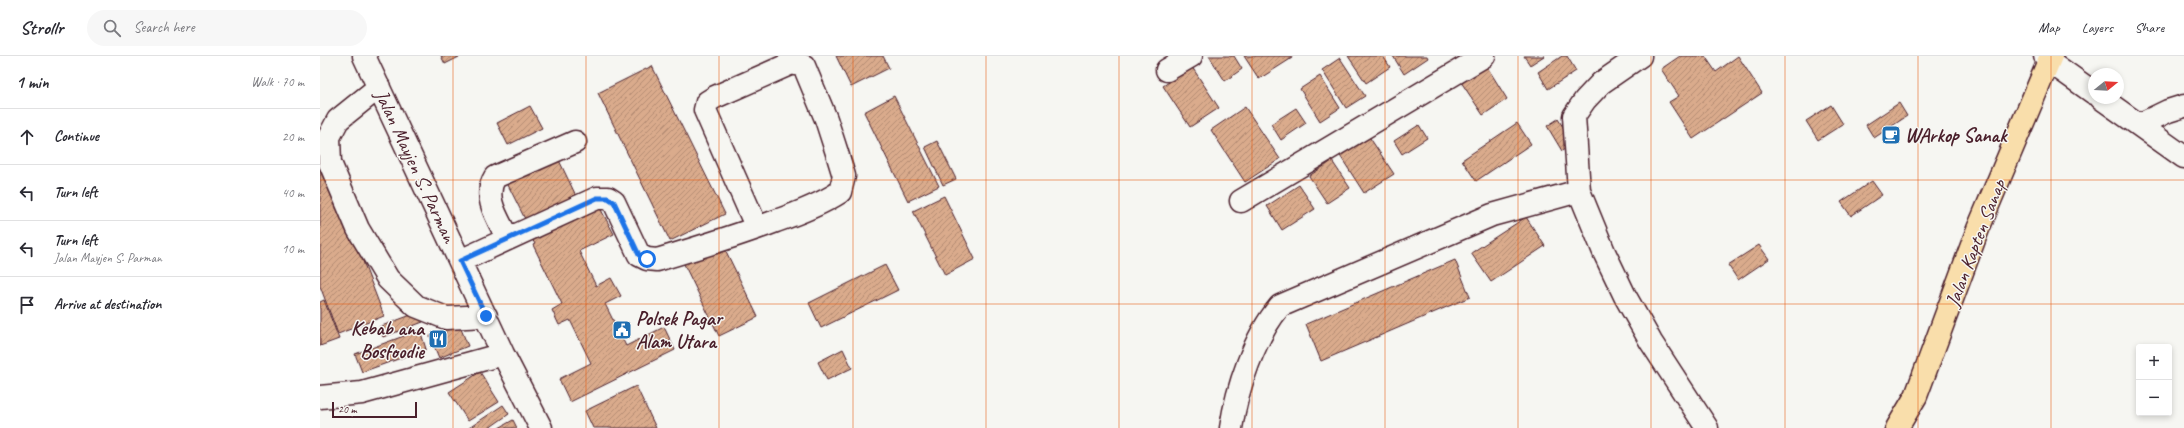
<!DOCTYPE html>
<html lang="en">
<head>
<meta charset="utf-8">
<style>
	:root { --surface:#fff; --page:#f7f7f7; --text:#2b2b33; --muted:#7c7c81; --line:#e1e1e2 }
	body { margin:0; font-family:Caveat,sans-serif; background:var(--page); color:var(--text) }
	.controls { position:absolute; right:12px; bottom:12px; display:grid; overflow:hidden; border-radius:4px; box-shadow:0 2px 6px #0003 }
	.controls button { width:36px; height:36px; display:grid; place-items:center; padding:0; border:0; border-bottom:1px solid var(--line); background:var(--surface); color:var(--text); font:20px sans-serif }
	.compass { position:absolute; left:1768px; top:12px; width:36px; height:36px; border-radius:50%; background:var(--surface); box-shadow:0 2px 6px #0003; rotate:72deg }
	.scale { position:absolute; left:12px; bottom:10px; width:85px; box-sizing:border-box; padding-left:4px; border:2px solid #4a1f2b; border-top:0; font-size:11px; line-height:14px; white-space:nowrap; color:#4a1f2b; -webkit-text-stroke:3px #f6f6f2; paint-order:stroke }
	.stop { position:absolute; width:12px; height:12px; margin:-9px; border:3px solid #1a73e8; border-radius:50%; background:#fff }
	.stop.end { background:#1a73e8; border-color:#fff; box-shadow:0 1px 4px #0008 }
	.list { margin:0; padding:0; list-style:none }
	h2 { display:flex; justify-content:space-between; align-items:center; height:52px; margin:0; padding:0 16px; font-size:17px }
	h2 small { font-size:13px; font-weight:400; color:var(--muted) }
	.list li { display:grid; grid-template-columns:26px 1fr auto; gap:12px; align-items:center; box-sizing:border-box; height:56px; padding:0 16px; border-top:1px solid var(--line) }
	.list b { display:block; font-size:15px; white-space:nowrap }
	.list p { margin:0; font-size:13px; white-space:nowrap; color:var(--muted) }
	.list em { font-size:13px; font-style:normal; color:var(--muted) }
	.icon { flex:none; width:22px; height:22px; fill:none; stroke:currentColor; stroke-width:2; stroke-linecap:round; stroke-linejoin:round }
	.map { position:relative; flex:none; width:1864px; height:372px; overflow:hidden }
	header { display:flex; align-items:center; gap:24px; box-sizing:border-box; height:56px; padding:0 20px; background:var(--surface); border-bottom:1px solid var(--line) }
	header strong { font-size:19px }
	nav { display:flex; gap:22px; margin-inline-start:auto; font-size:14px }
	.search { width:280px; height:36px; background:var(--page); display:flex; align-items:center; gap:10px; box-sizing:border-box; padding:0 14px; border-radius:22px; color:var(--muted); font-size:15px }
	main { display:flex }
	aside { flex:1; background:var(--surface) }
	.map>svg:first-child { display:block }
	.building { fill:url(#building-hatch); stroke:#4a1f2b }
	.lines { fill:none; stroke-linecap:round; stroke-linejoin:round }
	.minor-casing { stroke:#4a1f2b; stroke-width:25 }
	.major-casing { stroke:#4a1f2b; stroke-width:25 }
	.minor { stroke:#f6f6f2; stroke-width:22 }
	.major { stroke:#f9deab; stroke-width:22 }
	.route { stroke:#1a73e8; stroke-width:5 }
	.grid { fill:none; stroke:#e8590c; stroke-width:1; stroke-opacity:0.55 }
	.labels { text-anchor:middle; stroke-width:3; stroke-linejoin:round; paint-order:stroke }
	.poi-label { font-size:20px; font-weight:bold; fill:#4a1f2b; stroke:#f6f6f2; text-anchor:start }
	.street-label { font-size:20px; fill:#4a1f2b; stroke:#f6f6f2 }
</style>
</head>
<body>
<header>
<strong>Strollr</strong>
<div class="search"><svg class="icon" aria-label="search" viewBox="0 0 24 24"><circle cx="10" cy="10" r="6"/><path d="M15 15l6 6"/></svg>Search here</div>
<nav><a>Map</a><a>Layers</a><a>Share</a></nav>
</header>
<main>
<aside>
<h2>1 min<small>Walk · 70 m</small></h2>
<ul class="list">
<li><svg class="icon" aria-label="ahead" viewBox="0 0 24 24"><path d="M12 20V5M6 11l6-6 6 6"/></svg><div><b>Continue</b></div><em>20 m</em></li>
<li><svg class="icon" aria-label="left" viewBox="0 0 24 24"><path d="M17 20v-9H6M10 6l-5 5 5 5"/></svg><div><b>Turn left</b></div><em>40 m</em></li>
<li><svg class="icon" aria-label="left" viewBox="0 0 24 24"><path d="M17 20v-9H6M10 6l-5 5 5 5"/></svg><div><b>Turn left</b><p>Jalan Mayjen S. Parman</p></div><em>10 m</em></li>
<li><svg class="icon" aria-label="arrive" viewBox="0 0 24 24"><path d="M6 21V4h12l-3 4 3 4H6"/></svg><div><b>Arrive at destination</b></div></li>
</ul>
</aside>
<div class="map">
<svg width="1864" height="372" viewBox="0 0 1864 372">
	<defs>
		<pattern id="building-hatch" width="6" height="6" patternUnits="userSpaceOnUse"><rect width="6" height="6" fill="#daab8c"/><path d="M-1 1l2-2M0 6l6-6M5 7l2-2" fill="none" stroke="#b38b73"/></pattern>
	</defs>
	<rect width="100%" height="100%" fill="#f6f6f2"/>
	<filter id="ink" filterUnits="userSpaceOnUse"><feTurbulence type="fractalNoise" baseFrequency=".025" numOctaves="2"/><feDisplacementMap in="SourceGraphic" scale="8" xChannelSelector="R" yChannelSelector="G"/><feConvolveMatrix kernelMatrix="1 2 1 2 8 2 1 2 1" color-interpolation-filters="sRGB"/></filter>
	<g filter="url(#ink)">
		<path class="building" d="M121 0H141L125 8Z
			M516 0H563L569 12 531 31Z
			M889 0H914L922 13 905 25Z
			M924 0H971L972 2 939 23Z
			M1028 0H1063L1070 11 1046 27Z
			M1073 0H1107L1108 2 1084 18Z
			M1204 0H1224L1210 9Z
			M1242 0H1247L1256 15 1228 33 1218 16Z
			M1360 0H1385L1396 16 1418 0 1442 37 1373 83 1349 46 1359 40 1341 13Z
			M1020 2 1045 40 1026 52 1002 14Z
			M1164 6 1187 43 1163 59 1139 23Z
			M332 10 405 158 350 185 278 37Z
			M872 11 899 52 870 71 843 30Z
			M1000 20 1020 52 1000 65 980 33Z
			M574 40 619 130 588 145 544 56Z
			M1579 47 1587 60 1554 82 1546 69Z
			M1511 49 1523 68 1498 84 1486 65Z
			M210 50 222 72 188 89 177 67Z
			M925 51 960 103 925 126 891 74Z
			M976 52 986 67 961 84 951 68Z
			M1238 63 1253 87 1242 95 1227 70Z
			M1197 67 1211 88 1156 125 1142 104Z
			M1099 69 1107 82 1082 98 1074 85Z
			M1046 76 1074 118 1044 137 1017 95Z
			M617 85 636 123 623 129 605 91Z
			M0 93 64 260 18 278 0 230Z
			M236 98 259 146 209 171 185 123Z
			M1012 105 1030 132 1007 147 989 120Z
			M1552 125 1562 139 1531 160 1521 146Z
			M979 129 995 153 962 174 947 150Z
			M624 140 655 203 625 219 593 155Z
			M279 150 294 178 259 195 276 230 291 222 301 240 285 248 306 290 344 271 355 294 250 346 239 323 271 307 250 264 239 269 232 254 242 248 213 189 215 188 212 183Z
			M1206 161 1225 190 1171 226 1151 197Z
			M401 185 438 261 399 280 362 204Z
			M1439 189 1449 203 1418 224 1408 209Z
			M1135 204 1150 241 1001 305 986 268Z
			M565 209 578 234 501 272 489 247Z
			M4 244 19 283 0 290V246Z
			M99 256 103 266 63 281 59 271Z
			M139 268 148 290 119 302 110 280Z
			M100 274 106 293 42 316 35 298Z
			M523 293 532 312 507 324 498 306Z
			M160 316 179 346 148 365 129 336Z
			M316 330 336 372H273L265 355Z
			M183 349 189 358 169 372H149Z
			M193 364 197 372H179Z"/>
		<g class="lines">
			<g class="minor-casing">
				<path id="minor" d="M44 0 183 298 221 372
					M1320 0 1281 27 1265 44 1254 60 1259 135 1284 196 1305 240 1331 286 1387 372
					M1725 0 1729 5 1774 37
					M847 14 871 0
					M59 31 18 64 9 81 10 107 38 173 68 223 96 250 126 262 166 260
					M1781 42 1864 101
					M1819 69 1848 55 1864 50
					M921 145 1164 0
					M188 183C179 164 162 142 175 121L255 86
					M140 205 277 142H288L294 146 319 199 327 203 337 204C377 192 417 180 456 165 479 157 500 149 520 136L524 120 517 97 506 63 484 10 472 7 395 41 387 46 385 54 437 172
					M0 341 42 337 183 298
					M911 372C917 332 934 281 960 250L1172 159 1259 135"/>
			</g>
			<g class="major-casing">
				<path id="major" d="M1577 372 1596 340 1658 173 1731 0"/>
			</g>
			<use href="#minor" class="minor"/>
			<use href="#major" class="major"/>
		</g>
	</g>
	<g class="lines" filter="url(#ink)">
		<path class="route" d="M166 260 140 205 277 142H288L294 146 319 199 327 203"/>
	</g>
	<path class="grid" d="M133 0V372M266 0V372M399 0V372M533 0V372M666 0V372M799 0V372M932 0V372M1065 0V372M1198 0V372M1331 0V372M1465 0V372M1598 0V372M1731 0V372M0 124H1864M0 248H1864"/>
	<defs>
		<g id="cafe-square" transform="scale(1)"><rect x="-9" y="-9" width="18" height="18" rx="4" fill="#1f6fb2" stroke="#f6f6f2"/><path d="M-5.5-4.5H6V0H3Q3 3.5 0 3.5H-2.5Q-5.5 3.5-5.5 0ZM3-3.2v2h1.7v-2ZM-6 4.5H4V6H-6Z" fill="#fff"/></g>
		<g id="civic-square" transform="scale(1)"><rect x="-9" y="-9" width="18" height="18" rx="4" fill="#1f6fb2" stroke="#f6f6f2"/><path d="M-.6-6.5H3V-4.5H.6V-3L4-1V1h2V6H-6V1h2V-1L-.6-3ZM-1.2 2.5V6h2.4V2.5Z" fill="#fff"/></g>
		<g id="restaurant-square" transform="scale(1)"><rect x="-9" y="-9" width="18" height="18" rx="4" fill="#1f6fb2" stroke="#f6f6f2"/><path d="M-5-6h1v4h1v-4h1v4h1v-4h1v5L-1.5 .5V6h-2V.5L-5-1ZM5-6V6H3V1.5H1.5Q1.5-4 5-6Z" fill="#fff"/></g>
	</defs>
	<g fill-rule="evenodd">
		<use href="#cafe-square" x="1571" y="79"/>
		<use href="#civic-square" x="302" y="274"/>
		<use href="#restaurant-square" x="118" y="283"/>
	</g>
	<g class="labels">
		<g class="poi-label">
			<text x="1585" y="86">WArkop Sanak</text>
			<text x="316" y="269">Polsek Pagar<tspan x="316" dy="23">Alam Utara</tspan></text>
			<text x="104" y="279" text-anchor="end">Kebab ana<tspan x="104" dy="23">Bosfoodie</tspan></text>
		</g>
		<g class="street-label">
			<text transform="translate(96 110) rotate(65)" y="7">Jalan Mayjen S. Parman</text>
			<text transform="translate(1655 187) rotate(-69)" y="7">Jalan Kapten Sanap</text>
		</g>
	</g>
</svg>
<div class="controls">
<button>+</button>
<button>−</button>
</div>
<svg class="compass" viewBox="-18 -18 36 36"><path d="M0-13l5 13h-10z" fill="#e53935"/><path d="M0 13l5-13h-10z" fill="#7c7c81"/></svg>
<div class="scale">20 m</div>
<div class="stop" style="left:327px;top:203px"></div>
<div class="stop end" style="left:166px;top:260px"></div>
</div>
</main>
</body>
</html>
